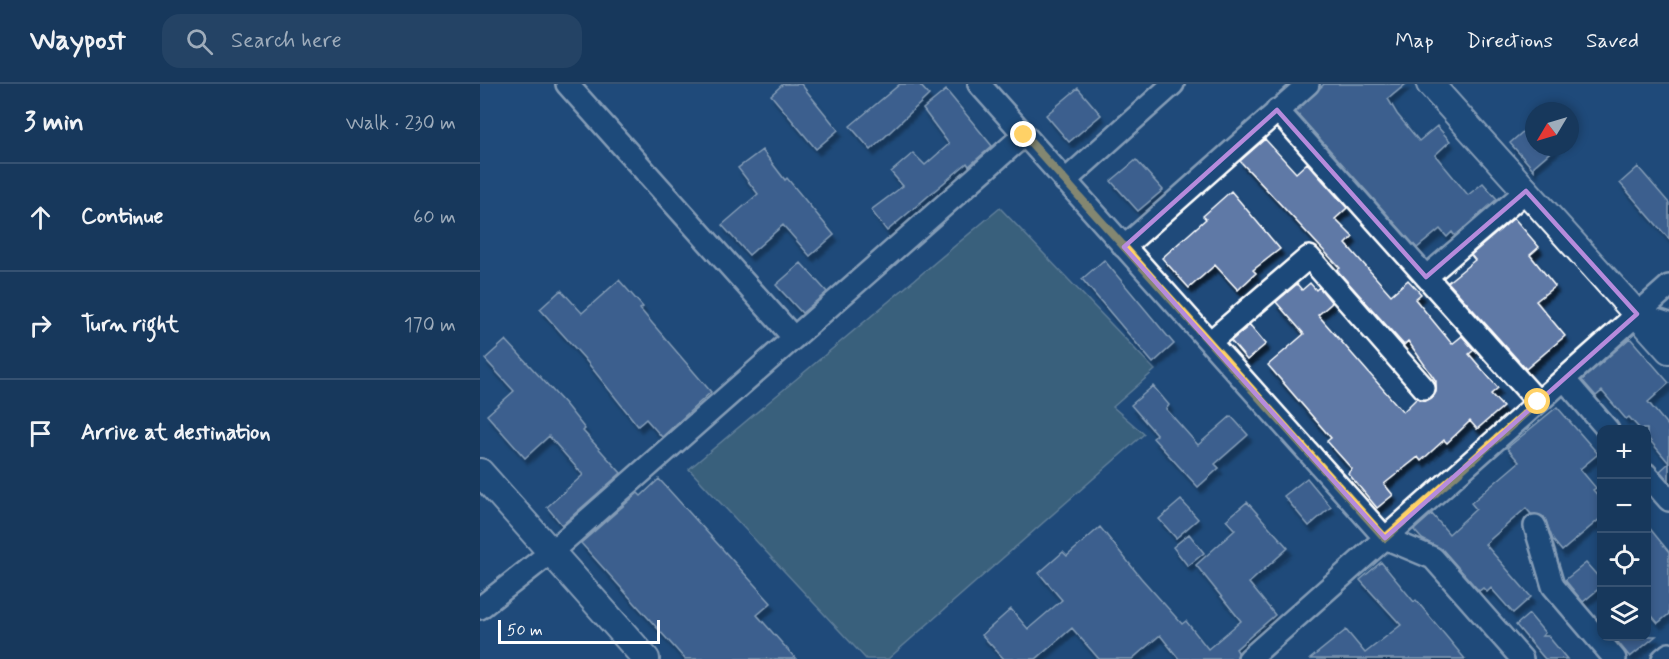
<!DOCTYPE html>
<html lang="en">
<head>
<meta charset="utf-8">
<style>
	:root { --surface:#17385c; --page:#244365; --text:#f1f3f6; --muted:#9eacbb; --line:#365272 }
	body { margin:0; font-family:Mynerve,sans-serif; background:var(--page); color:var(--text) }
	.controls { position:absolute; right:18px; bottom:18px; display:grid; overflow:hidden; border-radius:12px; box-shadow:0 3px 9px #0003 }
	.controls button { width:54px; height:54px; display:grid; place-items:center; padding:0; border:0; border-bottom:2px solid var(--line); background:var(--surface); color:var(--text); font:30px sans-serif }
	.compass { position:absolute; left:1045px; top:18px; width:54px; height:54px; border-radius:50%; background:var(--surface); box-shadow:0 3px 9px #0003; rotate:232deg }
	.scale { position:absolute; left:18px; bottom:15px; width:162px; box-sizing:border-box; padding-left:6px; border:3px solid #fff; border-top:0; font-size:16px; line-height:21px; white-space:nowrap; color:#fff; -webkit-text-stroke:4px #1f4a7a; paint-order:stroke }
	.stop { position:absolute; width:18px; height:18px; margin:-14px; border:4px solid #ffd166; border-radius:50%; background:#fff }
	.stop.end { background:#ffd166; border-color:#fff; box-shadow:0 2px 6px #0008 }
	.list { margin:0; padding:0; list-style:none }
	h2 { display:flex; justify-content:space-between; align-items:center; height:78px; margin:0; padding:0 24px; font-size:26px }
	h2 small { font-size:20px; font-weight:400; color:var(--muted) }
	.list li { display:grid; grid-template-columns:39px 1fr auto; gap:18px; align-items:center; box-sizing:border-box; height:108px; padding:0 24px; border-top:2px solid var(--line) }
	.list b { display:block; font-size:22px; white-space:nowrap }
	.list em { font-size:20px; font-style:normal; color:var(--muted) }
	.icon { flex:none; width:33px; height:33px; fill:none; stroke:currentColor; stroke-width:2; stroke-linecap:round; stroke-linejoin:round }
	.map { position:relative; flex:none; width:1189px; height:575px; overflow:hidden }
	header { display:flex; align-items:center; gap:36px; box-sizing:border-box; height:84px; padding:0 30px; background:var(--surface); border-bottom:2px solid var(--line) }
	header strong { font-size:28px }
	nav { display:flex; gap:33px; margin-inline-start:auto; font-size:21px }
	.search { width:420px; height:54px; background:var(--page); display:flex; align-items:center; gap:15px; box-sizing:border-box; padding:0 21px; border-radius:18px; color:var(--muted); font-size:22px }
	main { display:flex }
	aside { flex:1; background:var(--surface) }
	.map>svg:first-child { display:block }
	.green { fill:#5a7a7e; stroke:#acbcbe; stroke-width:1.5 }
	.building { fill:#5f79a6; stroke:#fff; stroke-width:1.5; filter:url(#shadow) }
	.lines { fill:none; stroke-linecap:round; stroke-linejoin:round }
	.minor-casing { stroke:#fff; stroke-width:26 }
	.tertiary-casing { stroke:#fff; stroke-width:30 }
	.minor { stroke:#1f4a7a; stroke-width:21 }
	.tertiary { stroke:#1f4a7a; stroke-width:26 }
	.route { stroke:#ffd166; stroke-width:8 }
	.marked { fill:none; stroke:#b68bdc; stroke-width:4.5; stroke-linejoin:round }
</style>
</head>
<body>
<header>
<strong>Waypost</strong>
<div class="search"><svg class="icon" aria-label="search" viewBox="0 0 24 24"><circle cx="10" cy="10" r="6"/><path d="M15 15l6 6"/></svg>Search here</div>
<nav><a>Map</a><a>Directions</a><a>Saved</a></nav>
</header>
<main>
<aside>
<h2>3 min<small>Walk · 230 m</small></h2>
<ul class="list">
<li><svg class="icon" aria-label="ahead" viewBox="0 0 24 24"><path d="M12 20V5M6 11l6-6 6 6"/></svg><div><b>Continue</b></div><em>60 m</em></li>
<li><svg class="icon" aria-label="right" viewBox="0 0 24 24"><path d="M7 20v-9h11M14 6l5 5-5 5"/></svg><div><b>Turn right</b></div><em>170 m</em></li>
<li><svg class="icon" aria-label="arrive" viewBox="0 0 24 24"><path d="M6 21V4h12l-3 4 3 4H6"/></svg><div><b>Arrive at destination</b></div></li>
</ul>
</aside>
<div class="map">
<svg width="1189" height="575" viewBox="0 0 1189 575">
	<defs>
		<filter id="shadow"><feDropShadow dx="3.5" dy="6" stdDeviation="1.5" flood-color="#0009"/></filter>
	</defs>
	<rect width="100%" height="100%" fill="#1f4a7a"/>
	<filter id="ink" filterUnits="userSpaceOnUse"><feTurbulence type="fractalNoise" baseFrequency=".0167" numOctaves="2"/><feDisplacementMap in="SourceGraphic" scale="12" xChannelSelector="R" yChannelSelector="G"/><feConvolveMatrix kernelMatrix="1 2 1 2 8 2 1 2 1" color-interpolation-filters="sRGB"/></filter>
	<g filter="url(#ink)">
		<path class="green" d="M520 124 675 286 633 323 664 350 408 575H386L209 385Z"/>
		<path class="building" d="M303 0H321L358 46 336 65 291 11Z
			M420 0H439L449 11 391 66 370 42Z
			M844 0H926L908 15 917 30 939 57 957 42 970 57 955 71 988 111 1003 99 1017 115 975 152 972 148 967 153 960 145 937 164 816 28Z
			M598 4 621 31 589 58 566 31Z
			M466 6 512 62 489 82 487 79 407 147 391 126 423 102 411 88 433 69 445 81 469 60 443 25Z
			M1054 38V63H1076L1054 82V86L1030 59Z
			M785 55 816 89 827 79 867 124 855 135 873 153 866 160 911 211 928 196 941 210 935 215 972 260 982 252 994 266 989 270 1018 304 1011 310 1023 323 997 345 990 337 967 359 964 356 941 377 938 373 904 400 913 411 897 424 868 389 872 385 847 357 851 354 788 281 824 250 796 218 817 200 822 206 830 199 836 206 839 203 852 219 838 231 923 328 937 314 946 317 953 313 956 308V297L928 257 924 261 857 186 860 184 760 77Z
			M282 66 305 96 307 94 354 151 330 172 303 141 269 171 242 141 278 110 258 84Z
			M656 76 683 106 658 127 631 97Z
			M1158 83 1189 119V155L1140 99Z
			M751 107 800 165 773 186 776 189 758 206 735 181 709 204 682 174 726 135 723 132Z
			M1034 134 1059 163 1050 171 1075 202 1056 217 1085 252 1046 285 968 198 995 176 991 171Z
			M624 176 694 260 673 279 602 195Z
			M321 179 347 208 322 229 296 201Z
			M139 196 163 223 160 225 231 308 182 353 166 335 158 342 104 274 60 225 81 206 102 229Z
			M770 241 786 260 767 276 751 257Z
			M1150 254 1189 299 1168 318 1189 343V397L1180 387 1189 379 1167 353V345H1160L1149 333 1146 335 1122 307 1116 312 1102 296Z
			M26 256 86 321 105 345 103 347 141 389 82 441 67 423 103 391 69 352 45 374 7 331 34 307 5 275Z
			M673 302 689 321 686 325 718 361 751 332 768 351 735 380 739 384 718 403 673 354 677 351 651 321Z
			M1077 323 1118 370 1100 385 1116 404 1113 406 1122 416V433L1082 467 1073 456 1064 433 1051 430 1046 424 1005 460 1051 513 1033 529 1011 504 1007 508 1003 504 999 507 963 466 942 455 934 446 952 430 969 450 996 425 991 419 1039 378 1027 364Z
			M827 394 851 423 829 442 804 412Z
			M179 395 291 519 277 531 316 575H205L101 459 158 409 161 412Z
			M701 416 718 435 696 454 679 435Z
			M767 418 808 464 769 499 795 531 756 565 758 568 757 575H699L680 551 652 575H619L592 544 556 575H524L502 551 531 525 548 545 582 516 559 489 583 468 587 472 620 443 661 494 702 540 706 537 728 565 761 537 716 481 755 446 746 436Z
			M1167 441 1189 468V530L1178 539 1167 526Z
			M709 450 724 469 708 482 693 463Z
			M901 478 934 518 936 516 985 575H830L866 546 885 569 921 541 880 496Z
			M1106 479 1122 497V502L1103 518 1085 496Z
			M1049 530 1065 549 1062 552H1068L1087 575H1065L1036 541Z
			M1133 552H1176L1150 573Z"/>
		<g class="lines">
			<g class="minor-casing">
				<path id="minor" d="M87 0 314 254
					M499 0 905 454 953 474 1042 575
					M797 26 1058 318
					M585 97 693 0
					M644 163 828 0
					M946 193 1046 107
					M1157 230 1189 240
					M730 258 829 173 944 304
					M1084 295 1128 346
					M1166 390 1189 416
					M1055 442 1073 502 1135 575
					M0 524 71 468 544 51
					M769 575 1189 202
					M1183 575 1189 570"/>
			</g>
			<g class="tertiary-casing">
				<path id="tertiary" d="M950 0 1189 266
					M0 388 166 575"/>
			</g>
			<use href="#minor" class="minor"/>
			<use href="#tertiary" class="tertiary"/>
		</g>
	</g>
	<g class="lines" filter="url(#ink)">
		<path class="route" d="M544 51 905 454 1058 318"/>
	</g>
	<path d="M0 0H1189V575H0ZM797 26 946 193 1046 107 1157 230 905 454 644 163Z" fill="#1f4a7a" fill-opacity=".55" fill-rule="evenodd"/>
	<path class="marked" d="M797 26 946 193 1046 107 1157 230 905 454 644 163Z"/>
</svg>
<div class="controls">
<button>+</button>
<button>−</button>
<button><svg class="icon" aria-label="locate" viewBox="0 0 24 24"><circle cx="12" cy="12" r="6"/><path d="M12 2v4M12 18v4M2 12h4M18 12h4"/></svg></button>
<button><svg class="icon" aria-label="layers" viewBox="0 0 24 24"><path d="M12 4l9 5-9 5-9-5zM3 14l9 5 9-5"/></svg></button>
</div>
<svg class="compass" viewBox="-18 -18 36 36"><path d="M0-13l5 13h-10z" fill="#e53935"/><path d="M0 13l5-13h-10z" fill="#9eacbb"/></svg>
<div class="scale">50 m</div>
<div class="stop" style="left:1058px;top:318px"></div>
<div class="stop end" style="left:544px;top:51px"></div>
</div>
</main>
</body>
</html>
